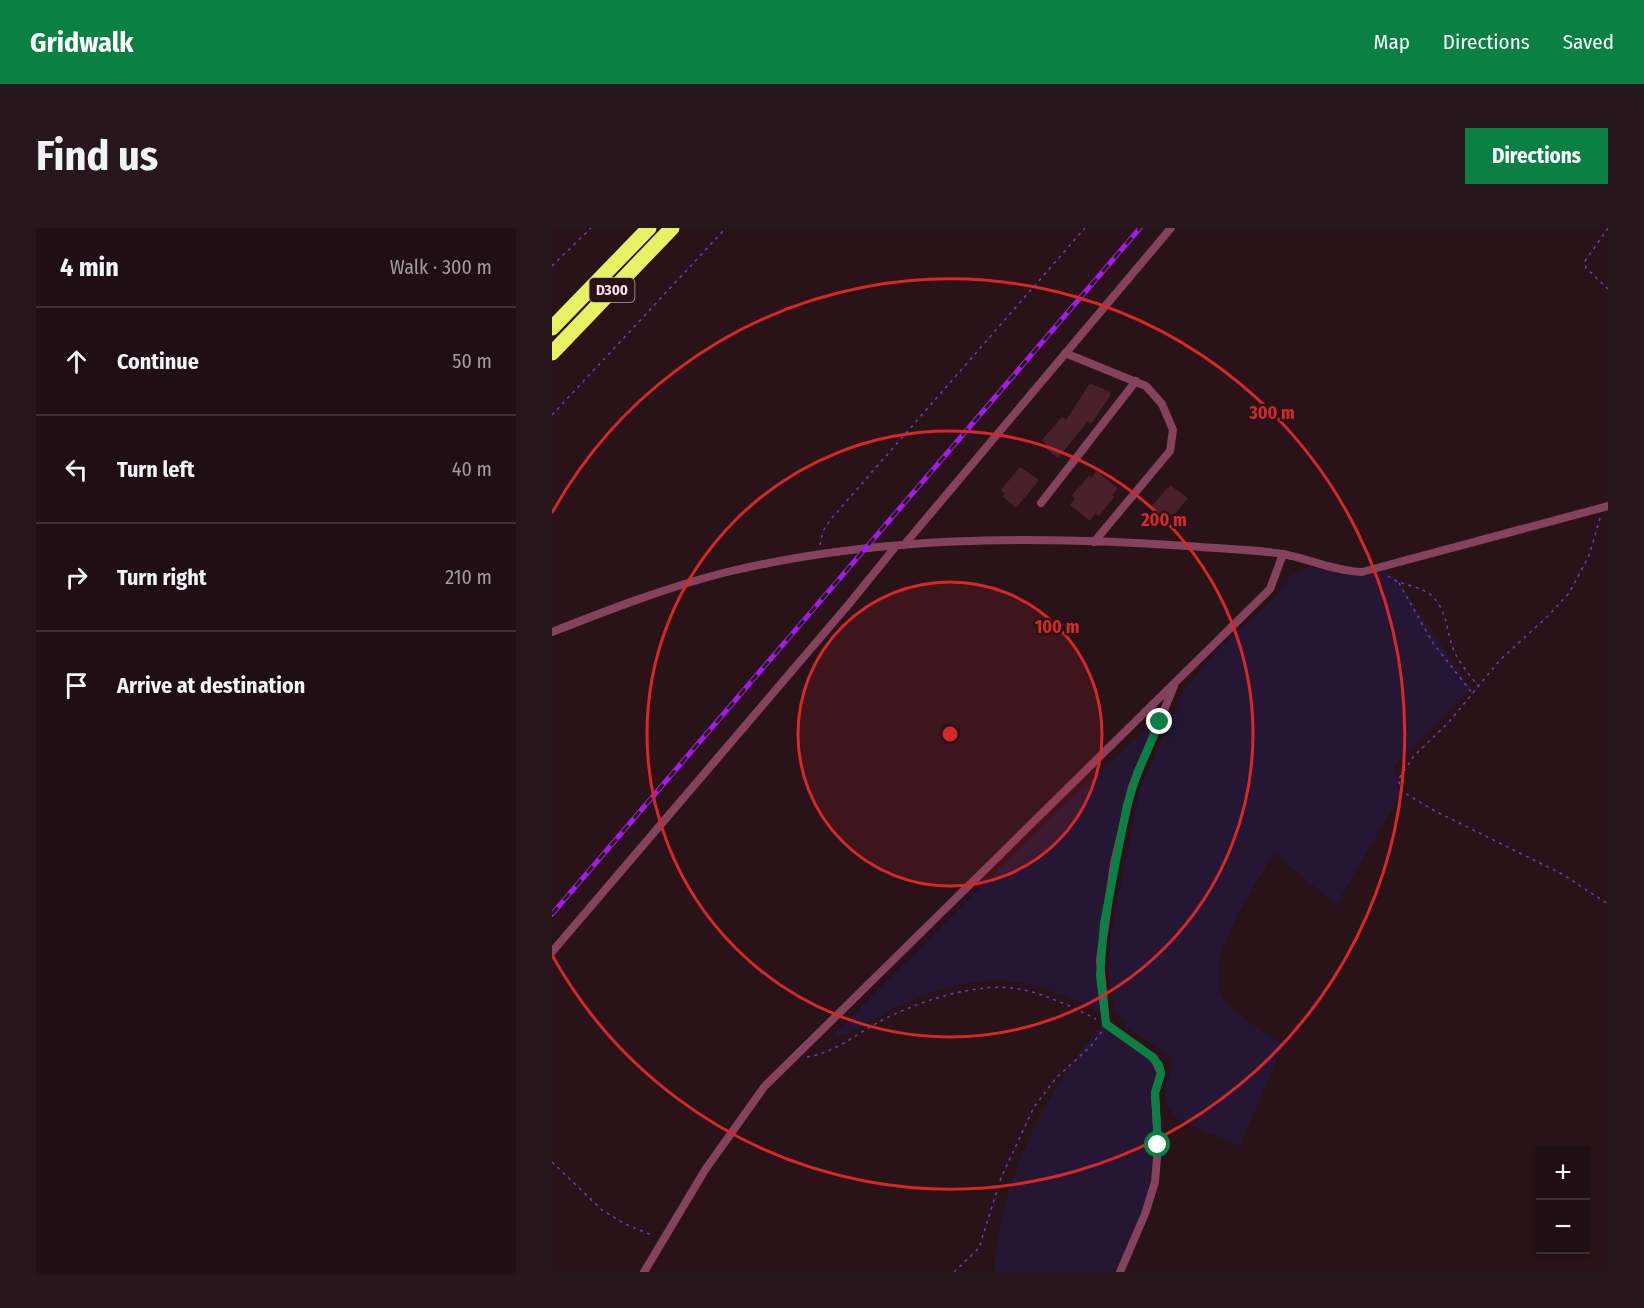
<!DOCTYPE html>
<html lang="en">
<head>
<meta charset="utf-8">
<style>
	:root { --surface:#1f0e13; --page:#27171c; --text:#f1f3f6; --muted:#a19ca0; --line:#3c2e33; --accent:#0b8043 }
	body { margin:0; font-family:"Fira Sans Condensed",sans-serif; background:var(--page); color:var(--text) }
	.controls { position:absolute; right:18px; bottom:18px; display:grid; overflow:hidden; border-radius:0px; box-shadow:0 2px 4px #0004 }
	.controls button { width:54px; height:54px; display:grid; place-items:center; padding:0; border:0; border-bottom:2px solid var(--line); background:var(--surface); color:var(--text); font:30px sans-serif }
	.stop { position:absolute; width:18px; height:18px; margin:-14px; border:4px solid #0b8043; border-radius:50%; background:#fff }
	.stop.end { background:#0b8043; border-color:#fff; box-shadow:0 2px 6px #0008 }
	.list { margin:0; padding:0; list-style:none }
	h2 { display:flex; justify-content:space-between; align-items:center; height:78px; margin:0; padding:0 24px; font-size:26px }
	h2 small { font-size:20px; font-weight:400; color:var(--muted) }
	.list li { display:grid; grid-template-columns:39px 1fr auto; gap:18px; align-items:center; box-sizing:border-box; height:108px; padding:0 24px; border-top:2px solid var(--line) }
	.list b { display:block; font-size:22px; white-space:nowrap }
	.list em { font-size:20px; font-style:normal; color:var(--muted) }
	.icon { flex:none; width:33px; height:33px; fill:none; stroke:currentColor; stroke-width:2; stroke-linecap:round; stroke-linejoin:round }
	.map { position:relative; flex:none; width:1056px; height:1044px; overflow:hidden; border-radius:0px }
	header { display:flex; align-items:center; gap:36px; box-sizing:border-box; height:84px; padding:0 30px; background:var(--accent); color:#fff }
	header strong { font-size:28px }
	nav { display:flex; gap:33px; margin-inline-start:auto; font-size:21px }
	.intro { display:flex; align-items:center; justify-content:space-between; box-sizing:border-box; height:144px; padding:0 36px }
	h1 { margin:0; font-size:42px }
	.button { padding:15px 27px; border-radius:0px; background:var(--accent); color:#fff; font-size:21px; font-weight:700 }
	main { display:flex; gap:36px; padding:0 36px }
	aside { flex:1; background:var(--surface); border-radius:0px; box-shadow:0 2px 4px #0004 }
	.map>svg:first-child { display:block }
	.green { fill:#251733 }
	.building { fill:#49212a }
	.lines { fill:none; stroke-linecap:round; stroke-linejoin:round }
	.path { stroke:#773bb3; stroke-width:1.5; stroke-dasharray:3 4.5; stroke-linecap:butt }
	.street { stroke:#84425d; stroke-width:8 }
	.highway { stroke:#e6f263; stroke-width:15 }
	.rail-casing { stroke:#a51bec; stroke-width:5 }
	.rail { stroke:#291319; stroke-width:3; stroke-dasharray:9; stroke-linecap:butt }
	.route { stroke:#0b8043; stroke-width:8 }
	.ring { fill:none; stroke:#d62828; stroke-width:3 }
	.labels { text-anchor:middle; stroke-width:5; stroke-linejoin:round; paint-order:stroke }
	.shield { fill:#291319; stroke:#bda1aa; stroke-width:1.5 }
	.shield-label { font-size:15px; font-weight:bold; fill:#fcdee8 }
	.centre { fill:#d62828; stroke:#291319; stroke-width:3 }
	.ring-label { font-size:18px; text-anchor:middle; font-weight:bold; fill:#d62828; stroke:#291319; stroke-width:5; stroke-linejoin:round; paint-order:stroke }
</style>
</head>
<body>
<header>
<strong>Gridwalk</strong>
<nav><a>Map</a><a>Directions</a><a>Saved</a></nav>
</header>
<div class="intro"><h1>Find us</h1><a class="button">Directions</a></div>
<main>
<aside>
<h2>4 min<small>Walk · 300 m</small></h2>
<ul class="list">
<li><svg class="icon" aria-label="ahead" viewBox="0 0 24 24"><path d="M12 20V5M6 11l6-6 6 6"/></svg><div><b>Continue</b></div><em>50 m</em></li>
<li><svg class="icon" aria-label="left" viewBox="0 0 24 24"><path d="M17 20v-9H6M10 6l-5 5 5 5"/></svg><div><b>Turn left</b></div><em>40 m</em></li>
<li><svg class="icon" aria-label="right" viewBox="0 0 24 24"><path d="M7 20v-9h11M14 6l5 5-5 5"/></svg><div><b>Turn right</b></div><em>210 m</em></li>
<li><svg class="icon" aria-label="arrive" viewBox="0 0 24 24"><path d="M6 21V4h12l-3 4 3 4H6"/></svg><div><b>Arrive at destination</b></div></li>
</ul>
</aside>
<div class="map">
<svg width="1056" height="1044" viewBox="0 0 1056 1044">
	<rect width="100%" height="100%" fill="#291319"/>
	<path class="green" d="M757 339 813 348 834 345 842 348 919 460 842 538 848 567 784 677 722 625C703 658 647 736 672 772 683 787 715 805 731 817L688 918 627 892 616 880 613 862 621 836 618 827 575 800 561 777 557 742 559 704 588 561 632 463 666 421 725 368 739 347Z
		M607 490 580 558 551 698V785C467 745 427 740 342 781 327 788 299 807 284 808V804L506 582Z
		M551 796 601 830 605 841 599 950 591 981 565 1044H442C450 949 490 868 551 796Z"/>
	<path class="building" d="M538 155 558 164V168L539 196 536 193 506 230 492 219 494 216 490 212 510 189 514 192Z
		M468 239 487 252 464 280 450 268 453 266 449 262Z
		M545 243 566 261 560 267 562 269 547 288 543 286 538 293 518 277 523 270 520 267 537 248 539 250Z
		M618 257 636 270 613 298 599 286 602 284 598 280Z"/>
	<g class="lines">
		<path class="path" d="M1056 0 1033 33 1034 40 1056 61
			M0 38 39 0
			M0 187 174 0
			M1048 290 1037 328 1017 365 997 387 948 432 897 494 862 528 846 552 851 564 883 583 1010 646 1056 676
			M268 317 271 303 279 291 533 0
			M836 348C849 358 867 357 879 367 896 382 894 404 902 423 908 436 918 447 926 458
			M847 355 881 415 920 465
			M255 829C281 825 302 808 325 795 361 775 425 753 467 761 494 766 520 779 544 791
			M0 934 50 982 73 996 102 1008
			M402 1044 427 1020 449 950 482 879 504 850 539 818 550 803"/>
		<path class="street" d="M513 125 594 158 610 176 621 202 618 223 542 314
			M489 275 584 153
			M352 317 619 0
			M0 404C56 382 113 360 171 345 323 308 481 307 636 318 667 321 700 321 731 326 757 331 783 343 810 344L1056 278
			M0 724 297 376 344 318
			M92 1044 153 942 212 859 718 361 731 326
			M568 1044 593 986 603 954 606 917 603 865 609 845 602 830 554 796 548 732 562 636 580 559 622 458"/>
		<path class="highway" d="M0 100 97 0
			M0 125 120 0"/>
		<g class="rail-casing">
			<path id="rail" d="M0 686 588 0"/>
		</g>
		<use href="#rail" class="rail"/>
	</g>
	<g class="lines">
		<path class="route" d="M606 917 603 865 609 845 607 837 599 828 554 796 548 748 552 695 575 577 586 543 608 494"/>
	</g>
	<circle cx="398" cy="506" r="152" fill="#d62828" fill-opacity=".12"/>
	<g class="ring">
		<circle cx="398" cy="506" r="152"/>
		<circle cx="398" cy="506" r="303"/>
		<path d="M0 285A455 455 0 1 1 0 727"/>
	</g>
	<g class="labels">
		<rect class="shield" x="37.5" y="50" width="45" height="24" rx="4.5"/>
		<g class="shield-label">
			<text x="60" y="67">D300</text>
		</g>
	</g>
	<circle cx="398" cy="506" r="9" class="centre"/>
	<g class="ring-label">
		<text x="720" y="191">300 m</text>
		<text x="612" y="298">200 m</text>
		<text x="505" y="405">100 m</text>
	</g>
</svg>
<div class="controls">
<button>+</button>
<button>−</button>
</div>
<div class="stop" style="left:606px;top:917px"></div>
<div class="stop end" style="left:608px;top:494px"></div>
</div>
</main>
</body>
</html>
